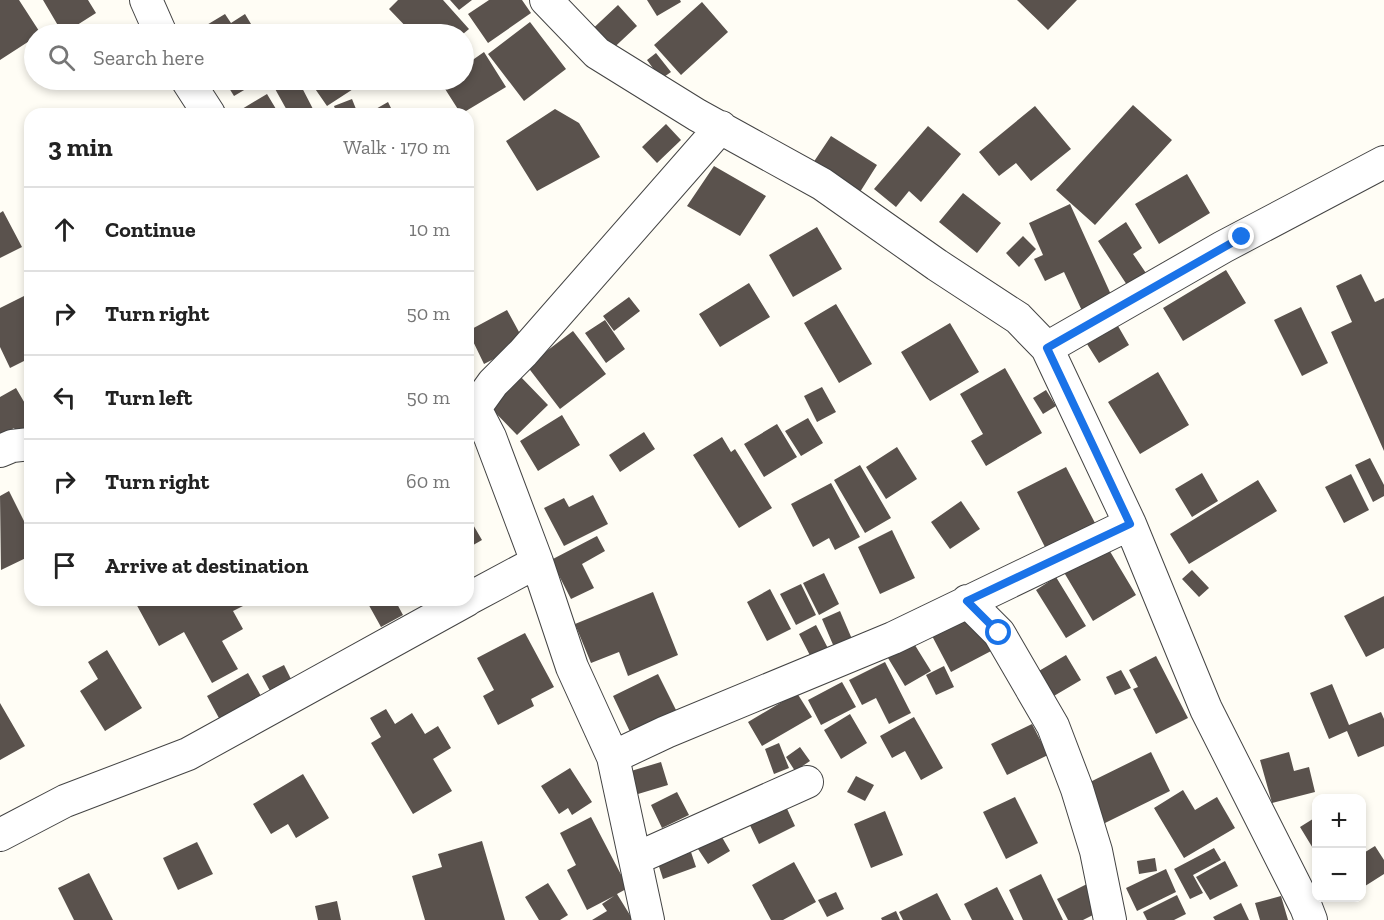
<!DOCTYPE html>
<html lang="en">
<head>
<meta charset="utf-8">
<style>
	:root { --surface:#fff; --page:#f2f2f2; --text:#222; --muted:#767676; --line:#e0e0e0 }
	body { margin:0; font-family:"Zilla Slab",serif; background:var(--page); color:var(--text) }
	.controls { position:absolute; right:18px; bottom:18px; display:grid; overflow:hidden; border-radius:12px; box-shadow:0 3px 9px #0003 }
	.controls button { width:54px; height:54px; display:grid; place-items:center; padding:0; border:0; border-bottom:2px solid var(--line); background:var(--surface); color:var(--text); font:30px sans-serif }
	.stop { position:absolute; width:18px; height:18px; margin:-14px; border:4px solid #1a73e8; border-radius:50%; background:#fff }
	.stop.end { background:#1a73e8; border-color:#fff; box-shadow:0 2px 6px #0008 }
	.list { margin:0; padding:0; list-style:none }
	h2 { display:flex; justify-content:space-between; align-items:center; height:78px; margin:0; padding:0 24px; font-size:26px }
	h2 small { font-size:20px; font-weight:400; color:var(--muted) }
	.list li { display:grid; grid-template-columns:39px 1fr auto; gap:18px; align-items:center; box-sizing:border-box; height:84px; padding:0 24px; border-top:2px solid var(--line) }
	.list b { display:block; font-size:22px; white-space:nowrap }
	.list em { font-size:20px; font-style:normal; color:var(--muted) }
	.icon { flex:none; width:33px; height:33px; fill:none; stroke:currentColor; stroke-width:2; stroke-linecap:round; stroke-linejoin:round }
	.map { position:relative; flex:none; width:1384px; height:920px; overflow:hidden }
	.search { position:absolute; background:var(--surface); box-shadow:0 3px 9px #0003; left:24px; top:24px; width:450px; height:66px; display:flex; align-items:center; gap:15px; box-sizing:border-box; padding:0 21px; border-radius:33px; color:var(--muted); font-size:22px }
	.panel { position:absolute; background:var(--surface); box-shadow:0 3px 9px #0003; left:24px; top:108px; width:450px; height:498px; border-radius:18px }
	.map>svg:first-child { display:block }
	.building { fill:#5a524d }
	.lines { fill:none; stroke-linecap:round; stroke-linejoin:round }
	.street-casing { stroke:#444; stroke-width:34 }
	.street { stroke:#fff; stroke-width:32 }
	.route { stroke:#1a73e8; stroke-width:8 }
</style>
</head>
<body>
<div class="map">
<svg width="1384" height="920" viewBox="0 0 1384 920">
	<rect width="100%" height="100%" fill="#fffdf5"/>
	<path class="building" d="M0 0H19L41 34H34V38L0 60Z
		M43 0H88L96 13 63 34Z
		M398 0H443L469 29 463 34H413L389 9Z
		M450 0H472L459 10Z
		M489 0H522L531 13 488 43 468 14Z
		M647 0H680L681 2 657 16Z
		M1017 0H1077L1048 30Z
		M702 2 728 32 681 75 654 45Z
		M618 5 637 26 605 56 585 36Z
		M225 14 231 23 245 14 257 34H196L195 32Z
		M530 22 566 69 524 101 488 54Z
		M484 52 506 87 461 114 440 81 464 80V66Z
		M656 53 671 72 661 79 647 60Z
		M224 80H261L234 96Z
		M288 80H298L313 109 306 114H289L274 87Z
		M309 80H367L327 106Z
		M267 94 279 114H238L237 112Z
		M352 99 358 114H337L334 106Z
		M388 102 394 114H367Z
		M1133 105 1172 140 1095 225 1056 190Z
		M1035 106 1071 149 1031 181 1016 163 999 176 979 152Z
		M555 109 579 123 600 157 537 191 506 141Z
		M666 124 681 140 657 163 642 147Z
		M928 126 961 154 921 202 909 191 896 207 874 189Z
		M831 136 877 165 860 192 813 163Z
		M714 166 766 196 740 236 687 206Z
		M1187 174 1210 213 1159 244 1135 204Z
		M963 193 1001 223 977 253 939 222Z
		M1070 204 1113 299 1083 313 1064 272 1045 281 1034 259 1043 255 1029 223Z
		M3 211 22 247 0 258V213Z
		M1126 222 1142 248 1133 254 1148 276 1129 288 1098 241Z
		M817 227 842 269 793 297 769 255Z
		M1023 236 1036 249 1019 267 1006 253Z
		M1226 270 1246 303 1183 341 1163 308Z
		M1361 274 1375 302 1384 298V451L1331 332 1352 322 1336 286Z
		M749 283 770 317 720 347 699 314Z
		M30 293V358L10 368 0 347V308Z
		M629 297 640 311 614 331 603 316Z
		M836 304 872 364 839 383 804 323Z
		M1301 307 1328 363 1302 376 1274 320Z
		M507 310 525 343 484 364 468 331Z
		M605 320 625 349 606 363 585 333Z
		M950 323 979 372 930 401 901 352Z
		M1118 326 1129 345 1099 363 1087 344Z
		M573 331 606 374 560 409 527 366Z
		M1005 368 1042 433 986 466 971 441 983 434 960 394Z
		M1158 372 1189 425 1140 454 1108 402Z
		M518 374 548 405 517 435 487 404Z
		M822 387 836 412 817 422 804 396Z
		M16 388 30 412V433L20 439 14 428 0 436V397Z
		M1046 390 1056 406 1043 414 1033 398Z
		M562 415 580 445 538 471 520 441Z
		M808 418 823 443 801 456 785 431Z
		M777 424 797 457 764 477 744 444Z
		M644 432 655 449 620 472 609 455Z
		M722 437 731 452 735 449 772 508 739 528 693 455Z
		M897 447 917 479 886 499 866 467Z
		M1370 458 1384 485V496L1373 502 1355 465Z
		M860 465 891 518 865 533 834 480Z
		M1066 467 1095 523 1046 549 1017 492Z
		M1202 473 1218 501 1192 517 1175 489Z
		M1351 474 1369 510 1344 523 1325 487Z
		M1258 480 1277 511 1189 564 1170 534Z
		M831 483 860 537 835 550 829 538 813 547 791 504Z
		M9 491 30 533V556L1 570 0 496Z
		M593 495 608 524 564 546 544 508 564 498 569 507Z
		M961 501 980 529 950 549 931 522Z
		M468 516 482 540 468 548Z
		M892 530 915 578 880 594 858 547Z
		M597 536 605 551 582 564 594 588 571 599 551 560Z
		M1102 538 1136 595 1093 621 1059 564Z
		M1192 570 1209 588 1199 597 1182 579Z
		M824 573 839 604 819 615 803 583Z
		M1056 577 1086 626 1066 638 1036 590Z
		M801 584 816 615 796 625 780 594Z
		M770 589 791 629 767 641 747 602Z
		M653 592 678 655 628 676 619 652 591 663 575 624Z
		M1384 596V648L1366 657 1344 616Z
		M134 600H250L251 602 233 611 243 629 222 641 238 669 212 683 184 632 159 646Z
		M366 600H395L403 615 381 627Z
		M840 611 852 639 834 647 822 619Z
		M974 612 993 650 951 672 931 634Z
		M816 625 835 662 818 671 799 634Z
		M525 633 554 687 531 699 534 706 498 725 483 696 494 690 477 658Z
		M913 642 931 671 905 686 888 658Z
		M107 650 142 708 105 731 80 691 98 679 88 662Z
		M1066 655 1081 680 1042 703 1027 678Z
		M1156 656 1188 718 1156 734 1133 689 1138 687 1129 670Z
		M885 662 911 713 889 724 876 698 862 705 849 680Z
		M284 665 296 689 275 700 262 676Z
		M944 666 954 687 936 695 926 675Z
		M1121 670 1131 688 1115 695 1106 677Z
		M248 673 261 696 220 720 207 696Z
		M658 674 678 714 632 736 613 696Z
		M842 682 856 707 821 725 808 700Z
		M1332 684 1349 725 1381 712 1384 719V746L1358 757 1347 731 1329 739 1310 693Z
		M797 693 812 717 762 746 748 722Z
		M0 703 25 746 0 760Z
		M386 709 395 724 412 713 425 734 438 726 451 748 433 759 452 791 413 814 371 743 381 737 370 718Z
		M850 714 867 743 841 759 824 730Z
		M914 717 943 768 921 780 905 751 892 758 880 736Z
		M1032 724 1048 755 1007 775 991 744Z
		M779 743 789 768 774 774 765 749Z
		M800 747 810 761 795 771 786 757Z
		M1151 752 1170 791 1105 823 1086 784Z
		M1289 752 1294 771 1309 767 1315 792 1272 803 1260 760Z
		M661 762 668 785 628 797 621 774Z
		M570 768 592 802 572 815 568 808 559 814 541 786Z
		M303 774 329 818 296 838 288 824 271 834 253 804Z
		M856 776 874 785 865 801 847 792Z
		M1183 790 1195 810 1217 797 1235 828 1184 858 1154 808Z
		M677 792 689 815 662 828 651 805Z
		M1015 797 1038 843 1006 859 983 812Z
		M783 800 795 826 759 844 746 817Z
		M885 811 903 855 871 868 854 824Z
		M591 817 628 888 617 894 633 920H592L607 911 602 904 614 896 587 910 567 870 576 865 560 833Z
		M1316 817V848L1314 850 1300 827Z
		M719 832 730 851 708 864 696 846Z
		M687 840 696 867 663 879 654 851Z
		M482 841 505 920H425L412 876 442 867 438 854Z
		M197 842 213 874 178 890 163 858Z
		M1375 846 1384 860V874L1362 888V854Z
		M1214 848 1221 860 1193 875 1203 893 1190 899 1174 869Z
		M1155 858 1157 871 1139 874 1137 861Z
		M1225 861 1238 886 1210 900 1196 877Z
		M794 862 816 902 783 920H771L752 885Z
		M1166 869 1176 892 1137 911 1126 888Z
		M89 873 113 920H74L58 888Z
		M1041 874 1063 920H1023L1009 890Z
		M1095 880 1109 907 1083 920H1068L1057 899Z
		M548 883 568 915 560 920H539L525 897Z
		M997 887 1014 920H972L964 904Z
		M836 892 844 909 827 917 818 900Z
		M937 893 951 920H903L899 912Z
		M1177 895 1186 914 1174 920H1147L1143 912Z
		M1281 896 1288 920H1260L1255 903Z
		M337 901 341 920H318L315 906Z
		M1241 903 1249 920H1215L1213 917Z
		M896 911 900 920H882L881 918Z"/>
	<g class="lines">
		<g class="street-casing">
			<path id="street" d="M146 0 161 34
				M546 0 597 53 697 115 822 184 937 265 1018 318 1047 348 1130 524 1206 709 1306 907 1311 920
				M187 80 209 114
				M1047 348 1223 247 1384 162
				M0 451 12 446 30 444
				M468 599 537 562
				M967 601 999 633 1053 726 1077 789 1096 851 1110 920
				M613 757 666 732 893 638 1130 524
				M0 835 65 801 188 754 467 600
				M635 859 807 782
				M648 920 613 757 572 667 537 562 490 437 475 408 493 383 523 353 721 127"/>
		</g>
		<use href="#street" class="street"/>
	</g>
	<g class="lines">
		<path class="route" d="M999 633 967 601 1130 524 1047 348 1242 237"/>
	</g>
</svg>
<div class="controls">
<button>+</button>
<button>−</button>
</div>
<div class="stop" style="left:999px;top:633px"></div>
<div class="stop end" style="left:1242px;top:237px"></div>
<div class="search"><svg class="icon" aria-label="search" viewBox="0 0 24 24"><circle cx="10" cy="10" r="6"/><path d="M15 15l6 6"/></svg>Search here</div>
<section class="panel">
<h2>3 min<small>Walk · 170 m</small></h2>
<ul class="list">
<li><svg class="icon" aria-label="ahead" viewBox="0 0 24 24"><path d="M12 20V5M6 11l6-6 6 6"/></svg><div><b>Continue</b></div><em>10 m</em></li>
<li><svg class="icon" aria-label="right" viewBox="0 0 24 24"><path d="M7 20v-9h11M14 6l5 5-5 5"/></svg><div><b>Turn right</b></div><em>50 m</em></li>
<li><svg class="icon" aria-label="left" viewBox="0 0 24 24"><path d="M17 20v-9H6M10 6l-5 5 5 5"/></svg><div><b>Turn left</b></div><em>50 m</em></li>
<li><svg class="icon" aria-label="right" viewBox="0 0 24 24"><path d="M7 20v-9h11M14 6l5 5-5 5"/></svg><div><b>Turn right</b></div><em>60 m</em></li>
<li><svg class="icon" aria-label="arrive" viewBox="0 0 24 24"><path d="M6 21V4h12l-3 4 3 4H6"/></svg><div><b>Arrive at destination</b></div></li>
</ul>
</section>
</div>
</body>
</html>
